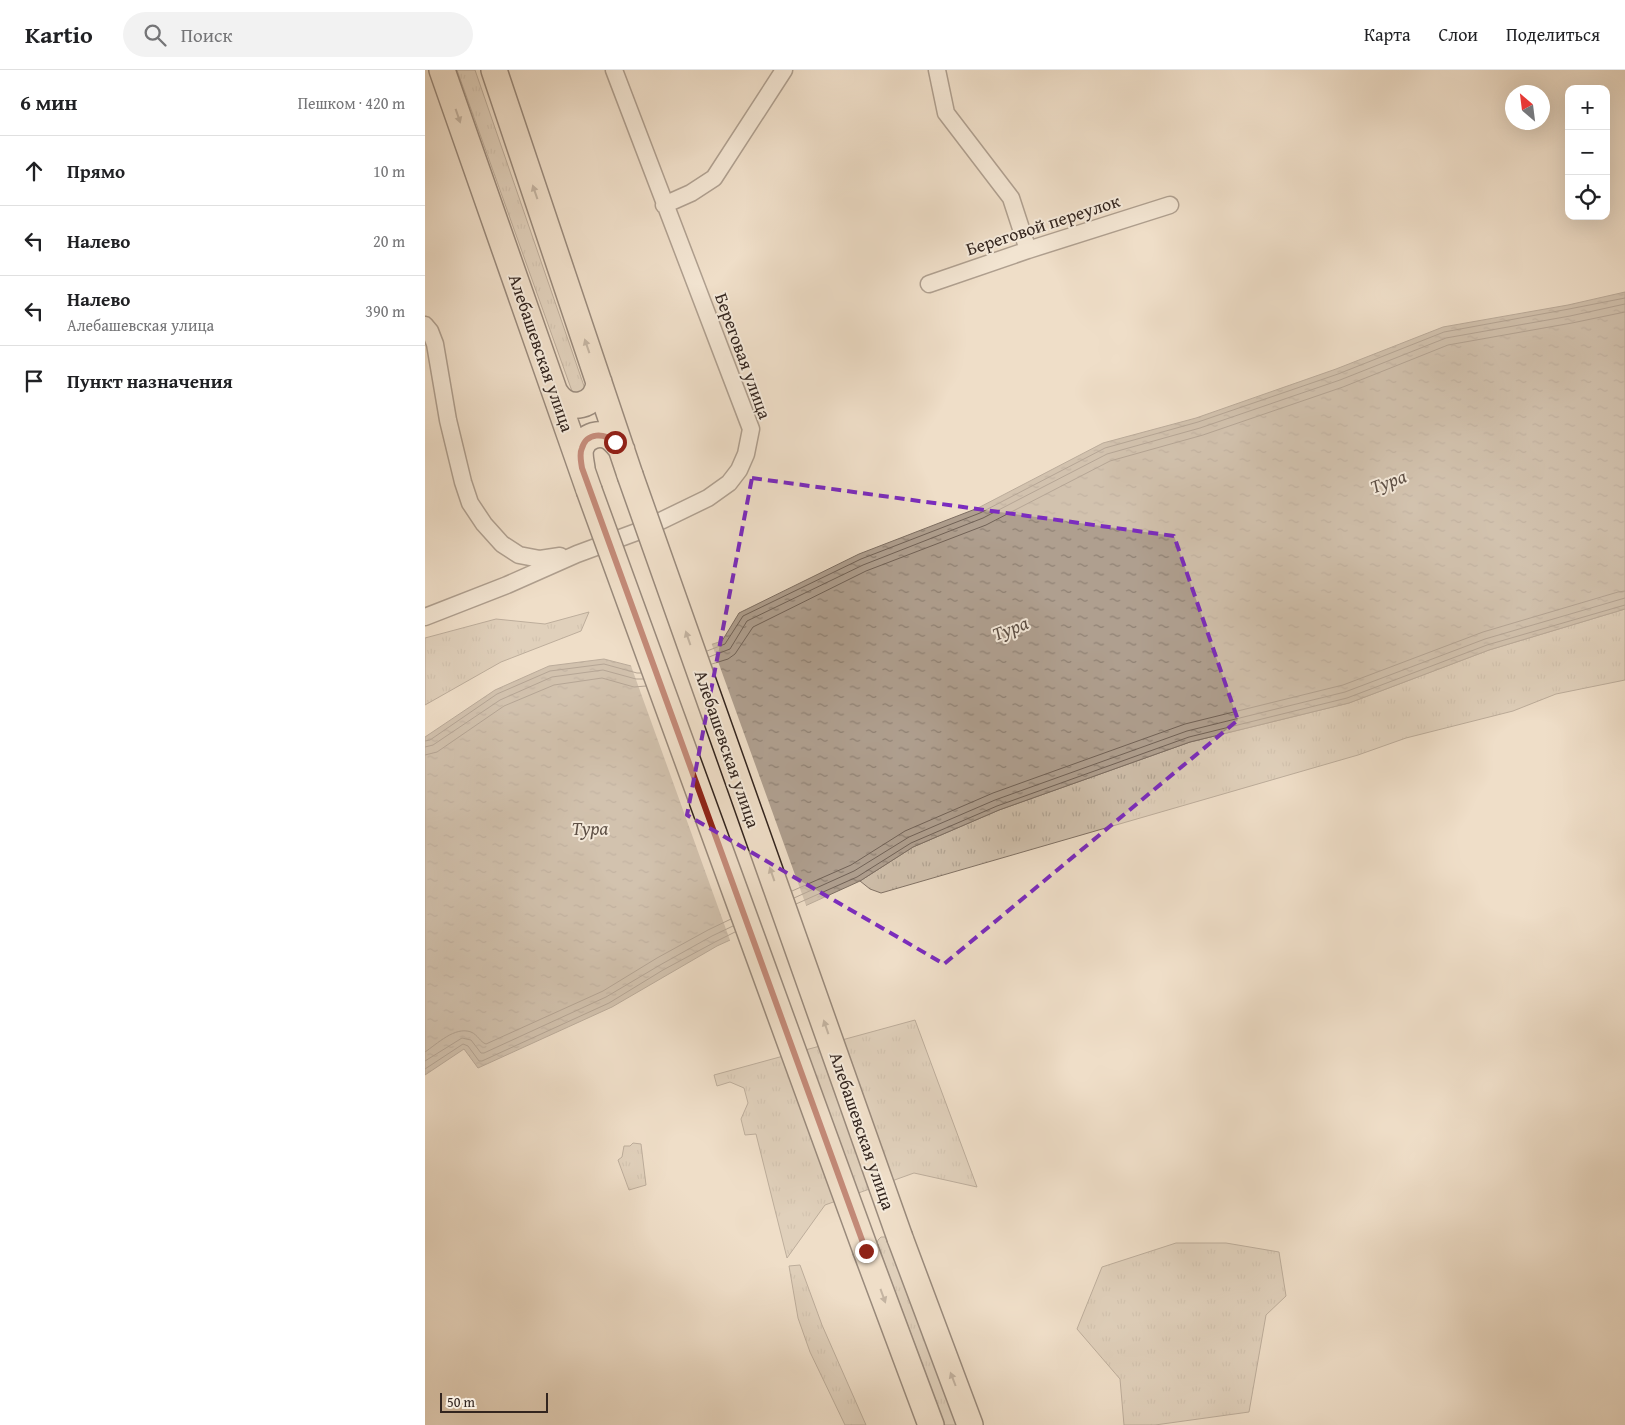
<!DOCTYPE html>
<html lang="ru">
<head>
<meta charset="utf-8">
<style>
	:root { --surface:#fff; --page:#f2f2f2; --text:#202124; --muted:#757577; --line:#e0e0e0 }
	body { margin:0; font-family:"Gentium Book Plus",serif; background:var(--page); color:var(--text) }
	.controls { position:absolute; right:15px; top:15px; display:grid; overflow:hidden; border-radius:10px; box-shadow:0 5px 20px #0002 }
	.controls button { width:45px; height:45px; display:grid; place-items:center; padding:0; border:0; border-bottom:1px solid var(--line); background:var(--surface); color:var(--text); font:25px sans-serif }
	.compass { position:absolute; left:1080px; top:15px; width:45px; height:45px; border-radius:50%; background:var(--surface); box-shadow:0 5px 20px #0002; rotate:332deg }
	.scale { position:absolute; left:15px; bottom:12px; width:108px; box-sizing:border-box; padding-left:5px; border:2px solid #33251f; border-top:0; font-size:14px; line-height:18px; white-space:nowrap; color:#33251f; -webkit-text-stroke:4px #f5eadb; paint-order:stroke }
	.stop { position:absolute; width:15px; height:15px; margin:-11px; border:4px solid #8f2418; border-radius:50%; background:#fff }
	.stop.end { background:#8f2418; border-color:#fff; box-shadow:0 1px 5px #0008 }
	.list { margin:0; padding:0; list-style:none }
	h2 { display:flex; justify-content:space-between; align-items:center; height:65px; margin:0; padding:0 20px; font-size:21px }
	h2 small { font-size:16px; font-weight:400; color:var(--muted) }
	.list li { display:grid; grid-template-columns:32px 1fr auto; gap:15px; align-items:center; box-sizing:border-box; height:70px; padding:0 20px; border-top:1px solid var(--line) }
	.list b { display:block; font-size:19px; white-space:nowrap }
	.list p { margin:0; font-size:16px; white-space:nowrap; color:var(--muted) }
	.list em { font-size:16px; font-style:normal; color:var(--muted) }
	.icon { flex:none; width:28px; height:28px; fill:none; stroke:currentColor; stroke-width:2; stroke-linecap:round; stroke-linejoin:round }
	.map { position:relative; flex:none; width:1200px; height:1355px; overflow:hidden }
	header { display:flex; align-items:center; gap:30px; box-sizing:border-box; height:70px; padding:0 25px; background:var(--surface); border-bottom:1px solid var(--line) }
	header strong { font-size:24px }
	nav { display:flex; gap:28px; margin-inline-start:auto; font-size:18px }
	.search { width:350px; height:45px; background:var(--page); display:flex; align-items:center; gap:12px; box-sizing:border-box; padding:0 18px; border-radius:28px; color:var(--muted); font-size:19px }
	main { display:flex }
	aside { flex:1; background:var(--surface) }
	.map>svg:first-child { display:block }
	.grass { fill:url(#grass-tufts); stroke:#817265 }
	.water { fill:url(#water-ripples); stroke:#7d6e62 }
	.pier { fill:#efdec8 }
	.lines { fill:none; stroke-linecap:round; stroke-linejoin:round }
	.shore { stroke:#716257; stroke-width:1 }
	.street-casing { stroke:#625349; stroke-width:19 }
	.primary-casing { stroke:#33251f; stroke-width:28 }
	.street { stroke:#f5eadb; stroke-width:16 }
	.primary { stroke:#efdec8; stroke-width:25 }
	.primary-bridge-casing { stroke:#33251f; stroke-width:28; stroke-linecap:butt }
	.primary-bridge { stroke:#efdec8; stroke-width:25 }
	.oneway { fill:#918274 }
	.route { stroke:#8f2418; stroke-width:6 }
	.marked { fill:none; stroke:#7b2cbf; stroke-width:4; stroke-dasharray:10 6; stroke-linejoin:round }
	.labels { text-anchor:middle; stroke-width:4; stroke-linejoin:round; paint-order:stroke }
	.street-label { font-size:18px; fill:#33251f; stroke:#f5eadb }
	.water-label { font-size:19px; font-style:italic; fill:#5e5046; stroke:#f5eadb }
</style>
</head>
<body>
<header>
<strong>Kartio</strong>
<div class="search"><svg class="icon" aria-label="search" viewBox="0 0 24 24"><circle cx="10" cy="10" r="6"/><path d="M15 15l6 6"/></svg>Поиск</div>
<nav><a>Карта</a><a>Слои</a><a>Поделиться</a></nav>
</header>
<main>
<aside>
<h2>6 мин<small>Пешком · 420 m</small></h2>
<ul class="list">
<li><svg class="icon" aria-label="ahead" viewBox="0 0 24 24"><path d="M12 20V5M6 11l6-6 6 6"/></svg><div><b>Прямо</b></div><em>10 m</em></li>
<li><svg class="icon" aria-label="left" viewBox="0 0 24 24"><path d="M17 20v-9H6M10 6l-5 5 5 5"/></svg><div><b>Налево</b></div><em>20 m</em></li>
<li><svg class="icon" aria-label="left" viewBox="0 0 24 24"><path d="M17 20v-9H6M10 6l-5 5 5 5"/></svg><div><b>Налево</b><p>Алебашевская улица</p></div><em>390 m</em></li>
<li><svg class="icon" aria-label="arrive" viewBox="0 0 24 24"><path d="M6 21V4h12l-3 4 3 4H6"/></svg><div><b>Пункт назначения</b></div></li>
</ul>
</aside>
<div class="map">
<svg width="1200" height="1355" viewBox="0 0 1200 1355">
	<defs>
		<pattern id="grass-tufts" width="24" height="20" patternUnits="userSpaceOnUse" patternTransform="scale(1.25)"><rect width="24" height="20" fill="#cfbfab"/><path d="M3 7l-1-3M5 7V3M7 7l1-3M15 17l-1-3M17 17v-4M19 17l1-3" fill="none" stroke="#b2a493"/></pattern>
		<pattern id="water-ripples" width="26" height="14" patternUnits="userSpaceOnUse" patternTransform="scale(1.25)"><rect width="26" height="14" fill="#af9f8f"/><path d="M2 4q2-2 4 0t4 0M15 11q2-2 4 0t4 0" fill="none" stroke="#8f8174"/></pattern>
	</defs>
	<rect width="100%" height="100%" fill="#efdec8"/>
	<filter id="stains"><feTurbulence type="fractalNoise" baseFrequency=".004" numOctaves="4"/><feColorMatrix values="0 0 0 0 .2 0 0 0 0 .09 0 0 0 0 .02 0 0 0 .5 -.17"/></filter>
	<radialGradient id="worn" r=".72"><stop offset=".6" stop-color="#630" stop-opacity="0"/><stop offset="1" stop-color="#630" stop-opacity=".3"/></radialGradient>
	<path class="grass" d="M32 0H50L160 319V322L148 324Z
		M1200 539V610L1131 624 1088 641 981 668 933 685 456 823 445 819 435 811 488 777 574 740 765 672 924 633 1064 580Z
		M164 542 156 561 76 592 0 635V568L71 549 120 554Z
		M490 950 552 1117 489 1103 400 1135 362 1188 331 1064 320 1065 316 1049 323 1033 319 1018 305 1012 292 1016 289 1005Z
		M208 1073 216 1074 221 1115 204 1120 193 1090 197 1087 199 1076H205Z
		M456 1167H460L462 1170 532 1355H520L452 1173 453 1170Z
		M751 1173H801L854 1182 861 1226 841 1245 824 1342 730 1355H699L695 1309 652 1259 677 1197Z
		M375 1195 397 1255 441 1355H420L385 1282 373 1248 364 1196Z"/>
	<path class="water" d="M1200 222V539L1064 580 924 633 765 672 574 740 488 777 435 811 292 876 187 937 53 998 39 979 0 1005V667L70 620 124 596 179 589 214 598 297 571 314 543 434 484 553 438 678 373 771 348 911 299 1018 257 1143 235Z"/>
	<path class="pier" d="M286 572 382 838 306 873 205 593 213 596Z"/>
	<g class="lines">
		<path class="shore" d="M282 581 300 574 318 546 436 489 555 443 680 378 773 352 913 304 1019 262 1144 239 1200 228
			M284 587 305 579 322 551 438 495 558 448 682 384 775 358 915 310 1021 268 1145 246 1200 234
			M287 594 303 589 310 584 328 557 441 501 561 455 685 391 778 365 918 317 1023 275 1147 253 1200 242
			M0 671 5 670 72 624 125 601 179 594 212 603H216
			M0 677 8 675 75 630 127 607 178 600 211 609H218
			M0 685 12 682 79 636 129 615 177 608 209 617 221 616
			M367 821 426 795 480 761 568 723 760 654 918 615 1058 562 1193 522 1200 521
			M369 828 429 801 484 767 570 730 762 661 920 622 1060 569 1200 528
			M371 834 432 807 486 773 572 736 764 667 922 628 1062 575 1200 535
			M0 982C12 974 30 956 46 962 53 965 55 972 61 974L178 921 232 888 283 860 306 849
			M0 991 37 968 46 970 56 983H59L181 927 235 895 287 866 308 856
			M0 999 38 974 43 976 54 991H57L184 933 238 900 290 872 310 862"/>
		<g class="street-casing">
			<path id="street" d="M512 0 521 43 586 128 603 180
				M239 135 266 123 289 108 359 0
				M504 214 603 180 745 135
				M0 255 5 261 10 274 23 350 38 412 45 433 59 454 77 474 94 485 115 489 135 486
				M0 547 82 515 152 484 217 460 283 428 304 413 314 400 321 384 326 359 189 0"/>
		</g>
		<g class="primary-casing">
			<path id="primary" d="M17 0 164 420
				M69 0 205 405
				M130 322C143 344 172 337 174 312
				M157 398C156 391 154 384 156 378 160 365 176 361 186 368 190 371 194 376 197 380
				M475 1168 545 1355
				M441 1181 506 1355"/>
		</g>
		<use href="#street" class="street"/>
		<use href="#primary" class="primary"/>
		<g class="primary-bridge-casing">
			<path id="primary-bridge" d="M205 405 475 1168
				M164 420 441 1181"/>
		</g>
		<use href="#primary-bridge" class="primary-bridge"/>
	</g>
	<defs><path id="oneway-solid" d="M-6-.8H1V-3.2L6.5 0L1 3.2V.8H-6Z" transform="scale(1.25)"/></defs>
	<g class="oneway">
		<use href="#oneway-solid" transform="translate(33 46) rotate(71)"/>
		<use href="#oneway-solid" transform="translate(110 122) rotate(-109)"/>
		<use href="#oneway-solid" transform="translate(162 276) rotate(-109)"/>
		<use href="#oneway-solid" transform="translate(263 568) rotate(-109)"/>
		<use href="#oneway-solid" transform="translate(347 804) rotate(-109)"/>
		<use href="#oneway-solid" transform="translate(401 957) rotate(-109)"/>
		<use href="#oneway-solid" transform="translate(458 1226) rotate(70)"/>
		<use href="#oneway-solid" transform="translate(528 1309) rotate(-111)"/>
	</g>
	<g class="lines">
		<path class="route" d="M190 372C179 363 162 362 157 378 154 384 156 391 157 398L441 1181"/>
	</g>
	<path d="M0 0H1200V1355H0ZM327 408 749 466 813 650 519 894 262 745Z" fill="#efdec8" fill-opacity=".55" fill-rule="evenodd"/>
	<path class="marked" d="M327 408 749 466 813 650 519 894 262 745Z"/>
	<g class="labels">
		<g class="street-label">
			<text transform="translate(618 155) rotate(-18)" y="6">Береговой переулок</text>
			<text transform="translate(116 283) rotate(71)" y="6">Алебашевская улица</text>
			<text transform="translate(318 286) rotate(70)" y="6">Береговая улица</text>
			<text transform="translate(302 679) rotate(71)" y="6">Алебашевская улица</text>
			<text transform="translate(437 1061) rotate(71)" y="6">Алебашевская улица</text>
		</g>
		<g class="water-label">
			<text transform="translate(963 411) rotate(-20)" y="7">Тура</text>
			<text transform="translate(585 558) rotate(-21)" y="7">Тура</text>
			<text x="165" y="765">Тура</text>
		</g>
	</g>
	<rect width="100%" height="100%" filter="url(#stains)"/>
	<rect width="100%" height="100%" fill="url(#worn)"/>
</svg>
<div class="controls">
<button>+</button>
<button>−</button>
<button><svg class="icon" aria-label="locate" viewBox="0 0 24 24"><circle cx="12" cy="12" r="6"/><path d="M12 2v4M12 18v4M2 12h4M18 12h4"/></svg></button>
</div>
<svg class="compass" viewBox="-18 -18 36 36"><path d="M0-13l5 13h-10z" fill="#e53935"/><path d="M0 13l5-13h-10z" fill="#757577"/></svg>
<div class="scale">50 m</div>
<div class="stop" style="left:190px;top:372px"></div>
<div class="stop end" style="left:441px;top:1181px"></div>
</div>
</main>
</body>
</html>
